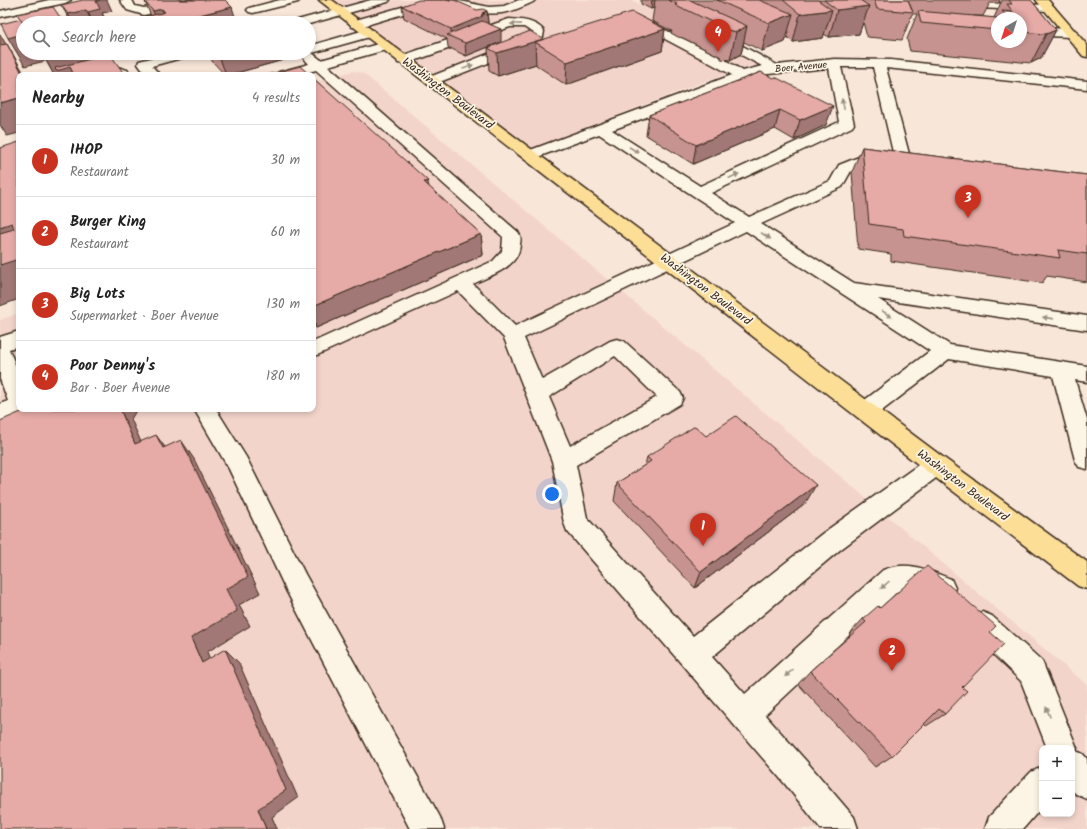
<!DOCTYPE html>
<html lang="en">
<head>
<meta charset="utf-8">
<style>
	:root { --surface:#fff; --page:#f6f6f6; --text:#222; --muted:#767676; --line:#e0e0e0; --accent:#c8321e }
	body { margin:0; font-family:Kalam,sans-serif; background:var(--page); color:var(--text) }
	.controls { position:absolute; right:12px; bottom:12px; display:grid; overflow:hidden; border-radius:8px; box-shadow:0 2px 6px #0003 }
	.controls button { width:36px; height:36px; display:grid; place-items:center; padding:0; border:0; border-bottom:1px solid var(--line); background:var(--surface); color:var(--text); font:20px sans-serif }
	.compass { position:absolute; left:991px; top:12px; width:36px; height:36px; border-radius:50%; background:var(--surface); box-shadow:0 2px 6px #0003; rotate:219deg }
	.you { position:absolute; left:552px; top:494px; width:14px; height:14px; margin:-10px; border:3px solid #fff; border-radius:50%; background:#1a73e8; box-shadow:0 0 0 6px #1a73e833 }
	.badge { display:grid; place-items:center; width:26px; height:26px; border-radius:50%; background:var(--accent); color:#fff; font-size:13px; font-weight:700 }
	.pin { position:absolute; translate:-50% -33px; filter:drop-shadow(0 1px 2px #0008) }
	.pin::after { content:''; position:absolute; top:21px; width:14px; height:12px; background:inherit; clip-path:polygon(0 0,100% 0,50% 100%) }
	.list { margin:0; padding:0; list-style:none }
	h2 { display:flex; justify-content:space-between; align-items:center; height:52px; margin:0; padding:0 16px; font-size:17px }
	h2 small { font-size:13px; font-weight:400; color:var(--muted) }
	.list li { display:grid; grid-template-columns:26px 1fr auto; gap:12px; align-items:center; box-sizing:border-box; height:72px; padding:0 16px; border-top:1px solid var(--line) }
	.list b { display:block; font-size:15px; white-space:nowrap }
	.list p { margin:0; font-size:13px; white-space:nowrap; color:var(--muted) }
	.list em { font-size:13px; font-style:normal; color:var(--muted) }
	.icon { flex:none; width:22px; height:22px; fill:none; stroke:currentColor; stroke-width:2; stroke-linecap:round; stroke-linejoin:round }
	.map { position:relative; flex:none; width:1087px; height:829px; overflow:hidden }
	.search { position:absolute; background:var(--surface); box-shadow:0 2px 6px #0003; left:16px; top:16px; width:300px; height:44px; display:flex; align-items:center; gap:10px; box-sizing:border-box; padding:0 14px; border-radius:22px; color:var(--muted); font-size:15px }
	.panel { position:absolute; background:var(--surface); box-shadow:0 2px 6px #0003; left:16px; top:72px; width:300px; height:340px; border-radius:8px }
	.map>svg:first-child { display:block }
	.built { fill:#f3d4ca; fill-rule:evenodd }
	.lines { fill:none; stroke-linecap:round; stroke-linejoin:round }
	.minor-casing { stroke:#3b2a1e; stroke-width:3 }
	.major-casing { stroke:#3b2a1e; stroke-width:3 }
	.minor { fill:#fcf5e5; fill-rule:evenodd }
	.major { fill:#fcde96; fill-rule:evenodd }
	.wall { fill:#c69390; stroke:#3b2a1e; fill-rule:evenodd }
	.shaded-wall { fill:#a17875; stroke:#3b2a1e }
	.building { fill:#e6aba7; stroke:#3b2a1e }
	.oneway { fill:#9c9082 }
	.labels { text-anchor:middle; stroke-width:3.5; stroke-linejoin:round; paint-order:stroke }
	.far-street-label { font-size:10px; fill:#3b2a1e; stroke:#fcf5e5 }
	.street-label { font-size:12px; fill:#3b2a1e; stroke:#fcf5e5 }
</style>
</head>
<body>
<div class="map">
<svg width="1087" height="829" viewBox="0 0 1087 829">
	<rect width="100%" height="100%" fill="#f8e6d9"/>
	<filter id="ink" filterUnits="userSpaceOnUse"><feTurbulence type="fractalNoise" baseFrequency=".025" numOctaves="2"/><feDisplacementMap in="SourceGraphic" scale="8" xChannelSelector="R" yChannelSelector="G"/><feConvolveMatrix kernelMatrix="1 2 1 2 8 2 1 2 1" color-interpolation-filters="sRGB"/></filter>
	<g filter="url(#ink)">
		<path class="built" d="M334 0H631L764 65 711 79 533 148Z
			M352 71 363 73 1087 685V829H0V320L19 313V409H313V83ZM1042 748H1072V814H1042Z"/>
		<g class="lines">
			<g class="minor-casing">
				<path id="minor" d="M49 0H71L65 3 0 17V11Z
					M120 0H132L135 6 144 8 183 0H204L202 2 144 15 127 10Z
					M280 0H300L298 2 253 13 249 12 247 10 249 8Z
					M371 0H390L388 2 309 24 292 23 294 21Z
					M427 0H436L438 2 436 4 360 27H352L350 24 352 21Z
					M437 0H455L489 7 504 6 519 0H535L533 2C524 6 516 10 507 12 484 17 461 9 439 2Z
					M958 2 1049 5 1053 6 1055 8 1053 10 1049 11 954 7 952 5 954 3Z
					M637 16 722 58 743 71 762 66 711 39 709 36 711 33H719L777 65 834 59 891 60 1087 81V89L886 68 912 165 909 168 904 170 899 168 896 165 873 67H841L854 124 852 127 711 193 749 217 830 181 839 165 859 157 890 161 893 164 890 167 885 169 861 167 851 171 842 187 761 224 854 283 1087 316V330L878 299 950 345 1087 366V382L1075 380 1087 420V469L1079 467 1075 460 1053 376 949 359 874 417 866 419 858 417 855 411 858 405 930 351 746 231 524 338 542 380 610 341 617 339 624 341 680 392 683 398 680 404 576 465 587 518 693 636 823 533 928 458 936 455 944 458 948 465 944 472 841 549 712 657 745 694 883 570C909 560 927 570 951 579L955 588 951 597 942 600 916 590 898 591 765 715 807 762 854 817 858 829H821L785 784 567 531 564 523 552 461 504 338 458 291 313 357V342L493 261 502 251 503 237 316 70 298 75H277L279 72 309 64 299 53H309V46L365 30H373L375 33 373 36 312 53 321 60 385 42 389 43 391 46 389 49 328 66 518 232C521 236 521 239 520 244 519 268 491 275 473 284L515 326 735 223 599 134 535 158 530 160 525 158 522 155 525 152 732 75 712 64 633 22 631 20 633 18ZM829 68 839 122 700 186 612 130 758 75ZM615 356 657 397 570 446 549 397Z
					M509 19C522 20 535 20 544 31L543 37 534 45 432 85 427 84 425 81 427 78 526 39 531 35 532 32 524 27H510L408 63H398L397 60 398 57Z
					M1021 27 1071 29 1075 30 1077 33 1075 36 1071 37 1021 35Z
					M171 53H191L189 56 152 66 160 75H146L138 64 139 61Z
					M114 66 127 70 133 75H84L86 72Z
					M19 331V346L9 349 19 374V409H28L27 412 0 422V404L8 401 0 379V337Z
					M194 409H216L246 457 305 574 440 817 444 829H410L287 592 229 469Z
					M982 612 992 616 1042 661 1077 748 1076 751 1083 754 1087 759V799L1076 794 1072 790V748H1047L1021 681 972 634 968 625 972 616Z
					M1042 767V807L1023 829H985L989 817 1031 772Z"/>
			</g>
			<g class="major-casing">
				<path id="major" d="M319 0H332L944 458 1087 562V589L1078 586 928 472Z
					M1036 0H1048L1087 45V57L1083 56Z"/>
			</g>
			<use href="#minor" class="minor"/>
			<use href="#major" class="major"/>
		</g>
		<path class="wall" d="M154 0H225L237 23H140L138 19 151 16 145 2Z
			M641 0H1000L999 3H990L983 16H973L994 18 1002 0H1031L1056 30 1041 58 1031 63 910 51 907 39 917 14H912L902 40 867 37 863 22 859 34 829 37 824 34 823 38 793 42 787 37 785 42 762 51 744 42 741 54 730 60 721 59V57L683 38 678 37 671 33 672 31 652 21 654 8 651 9 641 4ZM997 18H1021V42H997Z
			M61 5 112 11 102 13 106 21 99 23H93L92 22 88 23H72L68 17Z
			M402 6 487 11 488 23 501 42 466 56 448 47 447 39 404 18Z
			M665 29 662 51 566 85 536 65V64L498 76 489 71 488 48 543 40Z
			M42 53H103L104 56 125 75H54Z
			M209 53H292L294 57 229 75H225L212 61Z
			M761 72 826 125 794 140 775 129 693 164 646 135 649 115Z
			M313 78 429 187 481 234 483 255 316 328 314 324 313 325Z
			M862 147 1087 175V282L1047 276 1042 283 891 261V254L858 249 852 172Z
			M647 457 805 504 695 588 614 501 617 483 645 465Z
			M880 608 990 632 962 687 945 714 926 726 924 724 892 756 875 767 798 684 810 671 850 635 849 634 863 619Z"/>
		<path class="shaded-wall" d="M100 0H107L112 11 102 13 106 21 99 23H93L88 12 96 1Z
			M652 0H655L654 8 651 9Z
			M869 6 859 34 829 37 837 10Z
			M232 7 237 23H158L153 11 162 9 168 23Z
			M86 10 92 22 88 23H73L68 14Z
			M832 10 823 38 793 42 800 14Z
			M487 11 488 23 451 37V29L482 13Z
			M793 14 785 42 762 51 769 23Z
			M62 20 64 23H47Z
			M747 26 741 54 730 60 736 32Z
			M23 28V53H41L45 61 25 66 8 38Z
			M501 29V42L466 56 465 43Z
			M665 29 662 51 566 85 567 62Z
			M1056 30 1041 58 1031 63 1046 34Z
			M0 34 7 46 0 48Z
			M543 39V47L535 42 536 64 498 76 497 53Z
			M7 44 25 75H23Z
			M42 53H103L109 65 70 67 74 75H54Z
			M218 53H292L294 57 229 75H226Z
			M19 98V133L7 136 0 125V103Z
			M833 106 826 125 794 140 800 120Z
			M780 110 775 129 693 164 696 145Z
			M428 181 431 201 424 182Z
			M12 223 19 233V299L0 306V227Z
			M481 234 483 255 316 328 313 318V306Z
			M120 409H137L131 419 150 463 135 444Z
			M156 435 170 454 163 448Z
			M181 440 194 459 260 593 239 605 250 626 207 652 217 677 202 663 191 638 226 589Z
			M816 485 805 504 695 588 701 572Z
			M225 649 239 663 298 798 272 817 277 829H266L258 809Z"/>
		<path class="building" d="M83 0H100L96 1 100 9 88 12 86 10 68 14 61 5Z
			M156 0H225L232 7 167 23H141L138 19 165 12 162 9 153 11 145 2Z
			M419 0H454L477 10 483 9 487 11 482 13 485 14 481 15 483 16 451 29 402 6Z
			M668 0H690L747 26 736 32 727 30 726 29 687 10 682 9 675 5 677 4Z
			M717 0H759L793 14 769 23Z
			M783 0H818L832 10 800 14Z
			M824 0H860L869 6 837 10Z
			M874 0H908L913 12 877 9Z
			M1009 0H1031L1056 30 1046 34 1021 32V18H1009L1002 11 1013 12 1007 4H1012Z
			M53 7 62 20 47 23H23L17 14Z
			M918 11 997 18V30L921 23Z
			M632 12 665 29 567 62 535 42Z
			M21 19 23 23V34L8 38 1 24Z
			M482 21 501 29 465 43 447 35Z
			M530 31 543 39 497 53 488 48Z
			M7 44 23 75H19V98L0 103V45Z
			M110 54 125 75H74L70 67 56 71 55 68Z
			M300 66 310 75H267Z
			M761 72 773 78 775 77 833 106 800 120 780 110 696 145 649 115Z
			M313 78 428 181 424 182 481 234 313 306Z
			M19 142V259L0 265V233L14 229 12 223 0 227V148Z
			M862 147 1087 175V254L1058 250 1060 258 904 236 903 229 869 224Z
			M28 409H120L135 444 156 435 163 448 181 440 248 577 226 589 237 611 191 638 202 663 225 649 286 790 258 809 266 829H0V421Z
			M736 416 816 485 701 572 617 483 651 461 647 457 695 426 706 436Z
			M927 566 996 626 990 632 1004 644 962 687 967 691 945 714 939 709 892 756 810 671 866 622 863 619 878 606 880 608Z"/>
		<defs><path id="oneway-solid" d="M-6-.8H1V-3.2L6.5 0L1 3.2V.8H-6Z"/></defs>
		<g class="oneway">
			<use href="#oneway-solid" transform="translate(516 24) rotate(-179)"/>
			<use href="#oneway-solid" transform="translate(468 67) rotate(-22)"/>
			<use href="#oneway-solid" transform="translate(843 104) rotate(-102)"/>
			<use href="#oneway-solid" transform="translate(634 150) rotate(33)"/>
			<use href="#oneway-solid" transform="translate(734 176) rotate(-25)"/>
			<use href="#oneway-solid" transform="translate(766 236) rotate(33)"/>
			<use href="#oneway-solid" transform="translate(887 314) rotate(33)"/>
			<use href="#oneway-solid" transform="translate(1048 318) rotate(-172)"/>
			<use href="#oneway-solid" transform="translate(885 585) rotate(138)"/>
			<use href="#oneway-solid" transform="translate(789 673) rotate(138)"/>
			<use href="#oneway-solid" transform="translate(1048 712) rotate(-112)"/>
		</g>
	</g>
	<g class="labels">
		<g class="far-street-label">
			<text transform="translate(801 66) rotate(-5)" y="4">Boer Avenue</text>
		</g>
		<g class="street-label">
			<text transform="translate(448 93) rotate(37)" y="4">Washington Boulevard</text>
			<text transform="translate(706 289) rotate(37)" y="4">Washington Boulevard</text>
			<text transform="translate(963 485) rotate(37)" y="4">Washington Boulevard</text>
		</g>
	</g>
</svg>
<div class="controls">
<button>+</button>
<button>−</button>
</div>
<svg class="compass" viewBox="-18 -18 36 36"><path d="M0-13l5 13h-10z" fill="#e53935"/><path d="M0 13l5-13h-10z" fill="#767676"/></svg>
<div class="you"></div>
<div class="pin badge" style="left:703px;top:546px">1</div>
<div class="pin badge" style="left:892px;top:671px">2</div>
<div class="pin badge" style="left:968px;top:218px">3</div>
<div class="pin badge" style="left:718px;top:52px">4</div>
<div class="search"><svg class="icon" aria-label="search" viewBox="0 0 24 24"><circle cx="10" cy="10" r="6"/><path d="M15 15l6 6"/></svg>Search here</div>
<section class="panel">
<h2>Nearby<small>4 results</small></h2>
<ul class="list">
<li><span class="badge">1</span><div><b>IHOP</b><p>Restaurant</p></div><em>30 m</em></li>
<li><span class="badge">2</span><div><b>Burger King</b><p>Restaurant</p></div><em>60 m</em></li>
<li><span class="badge">3</span><div><b>Big Lots</b><p>Supermarket · Boer Avenue</p></div><em>130 m</em></li>
<li><span class="badge">4</span><div><b>Poor Denny's</b><p>Bar · Boer Avenue</p></div><em>180 m</em></li>
</ul>
</section>
</div>
</body>
</html>
